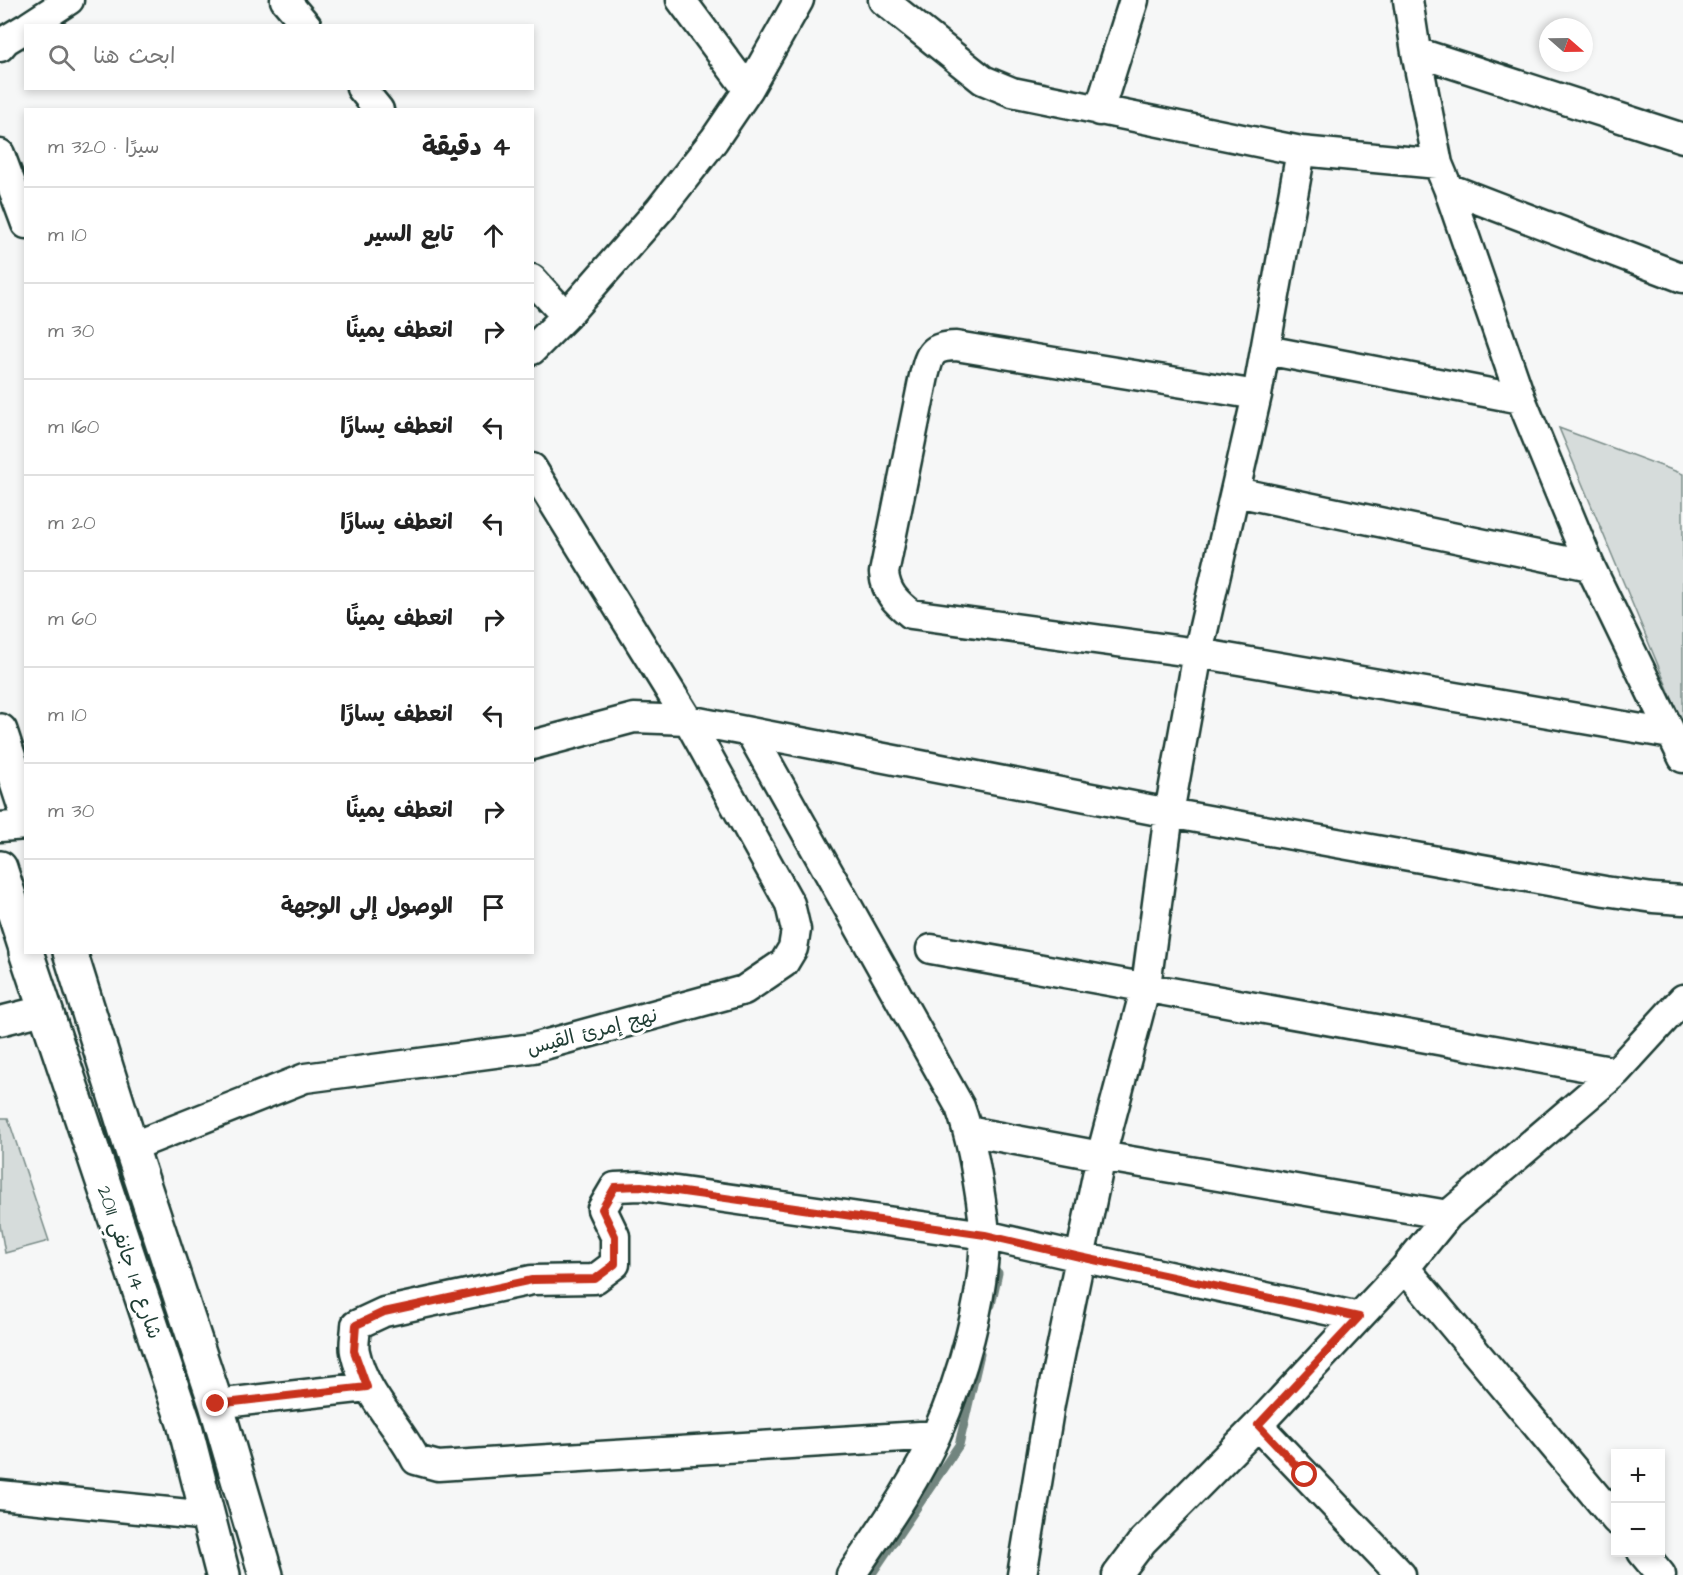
<!DOCTYPE html>
<html lang="ar">
<head>
<meta charset="utf-8">
<style>
	:root { --surface:#fff; --page:#f2f2f2; --text:#222; --muted:#767676; --line:#e0e0e0 }
	body { margin:0; font-family:"Architects Daughter","Playpen Sans Arabic",sans-serif; background:var(--page); color:var(--text); direction:rtl }
	.controls { position:absolute; right:18px; bottom:18px; display:grid; overflow:hidden; border-radius:0px; box-shadow:0 3px 9px #0003 }
	.controls button { width:54px; height:54px; display:grid; place-items:center; padding:0; border:0; border-bottom:2px solid var(--line); background:var(--surface); color:var(--text); font:30px sans-serif }
	.compass { position:absolute; left:1539px; top:18px; width:54px; height:54px; border-radius:50%; background:var(--surface); box-shadow:0 3px 9px #0003; rotate:110deg }
	.stop { position:absolute; width:18px; height:18px; margin:-14px; border:4px solid #c8321e; border-radius:50%; background:#fff }
	.stop.end { background:#c8321e; border-color:#fff; box-shadow:0 2px 6px #0008 }
	.list { margin:0; padding:0; list-style:none }
	h2 { display:flex; justify-content:space-between; align-items:center; height:78px; margin:0; padding:0 24px; font-size:26px }
	h2 small { font-size:20px; font-weight:400; color:var(--muted) }
	.list li { display:grid; grid-template-columns:39px 1fr auto; gap:18px; align-items:center; box-sizing:border-box; height:96px; padding:0 24px; border-top:2px solid var(--line) }
	.list b { display:block; font-size:22px; white-space:nowrap }
	.list em { font-size:20px; font-style:normal; color:var(--muted) }
	.icon { flex:none; width:33px; height:33px; fill:none; stroke:currentColor; stroke-width:2; stroke-linecap:round; stroke-linejoin:round }
	.map { position:relative; flex:none; width:1683px; height:1575px; overflow:hidden; direction:ltr }
	.search { position:absolute; background:var(--surface); box-shadow:0 3px 9px #0003; left:24px; top:24px; width:510px; height:66px; display:flex; align-items:center; gap:15px; box-sizing:border-box; padding:0 21px; border-radius:0px; color:var(--muted); font-size:22px }
	.panel { position:absolute; background:var(--surface); box-shadow:0 3px 9px #0003; left:24px; top:108px; width:510px; height:846px; border-radius:0px; direction:rtl }
	.map>svg:first-child { display:block }
	.green { fill:#d6dcdb; stroke:#7a8c88; stroke-width:1.5 }
	.lines { fill:none; stroke-linecap:round; stroke-linejoin:round }
	.stream { stroke:#72857f; stroke-width:9 }
	.minor-casing { stroke:#1f3d34; stroke-width:33 }
	.secondary-casing { stroke:#1f3d34; stroke-width:38 }
	.minor { stroke:#fff; stroke-width:28 }
	.secondary { stroke:#fff; stroke-width:33 }
	.route { stroke:#c8321e; stroke-width:8 }
	.labels { text-anchor:middle; stroke-width:6; stroke-linejoin:round; paint-order:stroke }
	.street-label { font-size:20px; fill:#1f3d34; stroke:#fff }
</style>
</head>
<body>
<div class="map">
<svg width="1683" height="1575" viewBox="0 0 1683 1575">
	<rect width="100%" height="100%" fill="#f6f7f7"/>
	<filter id="ink" filterUnits="userSpaceOnUse"><feTurbulence type="fractalNoise" baseFrequency=".0167" numOctaves="2"/><feDisplacementMap in="SourceGraphic" scale="12" xChannelSelector="R" yChannelSelector="G"/><feConvolveMatrix kernelMatrix="1 2 1 2 8 2 1 2 1" color-interpolation-filters="sRGB"/></filter>
	<g filter="url(#ink)">
		<path class="green" d="M1559 428 1683 474V725Z
			M0 1118H8L49 1241 5 1253 0 1225Z"/>
		<g class="lines">
			<path class="stream" d="M991 1305 998 1273
				M871 1575 959 1445 980 1354"/>
			<g class="minor-casing">
				<path id="minor" d="M285 0 307 26
					M681 0 748 90
					M883 0 983 80 1012 92 1301 151 1438 164
					M1408 0 1416 52 1438 164 1448 188 1521 399 1590 566 1683 758
					M29 26 69 0
					M0 47 6 40 26 28
					M1416 52 1683 138
					M361 88 379 110
					M1099 111 1134 0
					M0 154 26 224
					M1448 188 1683 278
					M532 279 566 316
					M532 350 566 316 660 209 714 140 748 90 799 0
					M1266 350 1521 399
					M1257 395 956 346C931 347 930 353 924 376L884 573C886 593 896 602 911 614L1198 653 1671 734
					M1236 492 1590 566
					M750 732 960 1107C971 1138 976 1169 981 1201 982 1212 985 1225 985 1237 983 1302 963 1375 936 1435 914 1485 881 1530 851 1575
					M532 745 634 718 688 720 1169 813 1605 891 1653 898 1683 900
					M0 827 26 825
					M931 949 1616 1072
					M0 1021 44 1010
					M968 1131 1101 1156 1448 1215
					M131 1147 305 1078 533 1048 744 990 784 963 793 948 796 930 790 904 688 720 532 468
					M1405 1268 1616 1520
					M216 1404 367 1387
					M1258 1425 1401 1575
					M936 1435 438 1466 416 1460C397 1423 364 1394 355 1352 353 1344 356 1333 356 1325L384 1312 532 1280 595 1279 615 1264V1236L602 1209 615 1187 641 1186 985 1235 1080 1257 1359 1317
					M0 1495 208 1516
					M1642 1552 1661 1575
					M1022 1575 1050 1404 1101 1156 1146 986 1169 813 1198 653 1257 395 1301 151
					M1117 1575 1142 1542 1258 1425 1405 1268 1448 1215 1616 1072 1683 999"/>
			</g>
			<g class="secondary-casing">
				<path id="secondary" d="M0 731 26 810
					M0 868 26 949
					M26 952 184 1423 223 1575
					M70 952 131 1147 216 1404 266 1575"/>
			</g>
			<use href="#minor" class="minor"/>
			<use href="#secondary" class="secondary"/>
		</g>
	</g>
	<g class="lines" filter="url(#ink)">
		<path class="route" d="M216 1404 367 1387 354 1351 356 1325 384 1312 532 1280 595 1279 615 1264V1236L602 1209 615 1187 641 1186 985 1235 1080 1257 1359 1317 1258 1425 1305 1475"/>
	</g>
	<g class="labels">
		<g class="street-label">
			<text transform="translate(592 1031) rotate(-15)" y="7">نهج إمرئ القيس</text>
			<text transform="translate(130 1262) rotate(71)" y="7">شارع 14 جانفي 2011</text>
		</g>
	</g>
</svg>
<div class="controls">
<button>+</button>
<button>−</button>
</div>
<svg class="compass" viewBox="-18 -18 36 36"><path d="M0-13l5 13h-10z" fill="#e53935"/><path d="M0 13l5-13h-10z" fill="#767676"/></svg>
<div class="stop" style="left:1305px;top:1475px"></div>
<div class="stop end" style="left:216px;top:1404px"></div>
<div class="search"><svg class="icon" aria-label="search" viewBox="0 0 24 24"><circle cx="10" cy="10" r="6"/><path d="M15 15l6 6"/></svg>ابحث هنا</div>
<section class="panel">
<h2>4 دقيقة<small>سيرًا · 320 m</small></h2>
<ul class="list">
<li><svg class="icon" aria-label="ahead" viewBox="0 0 24 24"><path d="M12 20V5M6 11l6-6 6 6"/></svg><div><b>تابع السير</b></div><em>10 m</em></li>
<li><svg class="icon" aria-label="right" viewBox="0 0 24 24"><path d="M7 20v-9h11M14 6l5 5-5 5"/></svg><div><b>انعطف يمينًا</b></div><em>30 m</em></li>
<li><svg class="icon" aria-label="left" viewBox="0 0 24 24"><path d="M17 20v-9H6M10 6l-5 5 5 5"/></svg><div><b>انعطف يسارًا</b></div><em>160 m</em></li>
<li><svg class="icon" aria-label="left" viewBox="0 0 24 24"><path d="M17 20v-9H6M10 6l-5 5 5 5"/></svg><div><b>انعطف يسارًا</b></div><em>20 m</em></li>
<li><svg class="icon" aria-label="right" viewBox="0 0 24 24"><path d="M7 20v-9h11M14 6l5 5-5 5"/></svg><div><b>انعطف يمينًا</b></div><em>60 m</em></li>
<li><svg class="icon" aria-label="left" viewBox="0 0 24 24"><path d="M17 20v-9H6M10 6l-5 5 5 5"/></svg><div><b>انعطف يسارًا</b></div><em>10 m</em></li>
<li><svg class="icon" aria-label="right" viewBox="0 0 24 24"><path d="M7 20v-9h11M14 6l5 5-5 5"/></svg><div><b>انعطف يمينًا</b></div><em>30 m</em></li>
<li><svg class="icon" aria-label="arrive" viewBox="0 0 24 24"><path d="M6 21V4h12l-3 4 3 4H6"/></svg><div><b>الوصول إلى الوجهة</b></div></li>
</ul>
</section>
</div>
</body>
</html>
